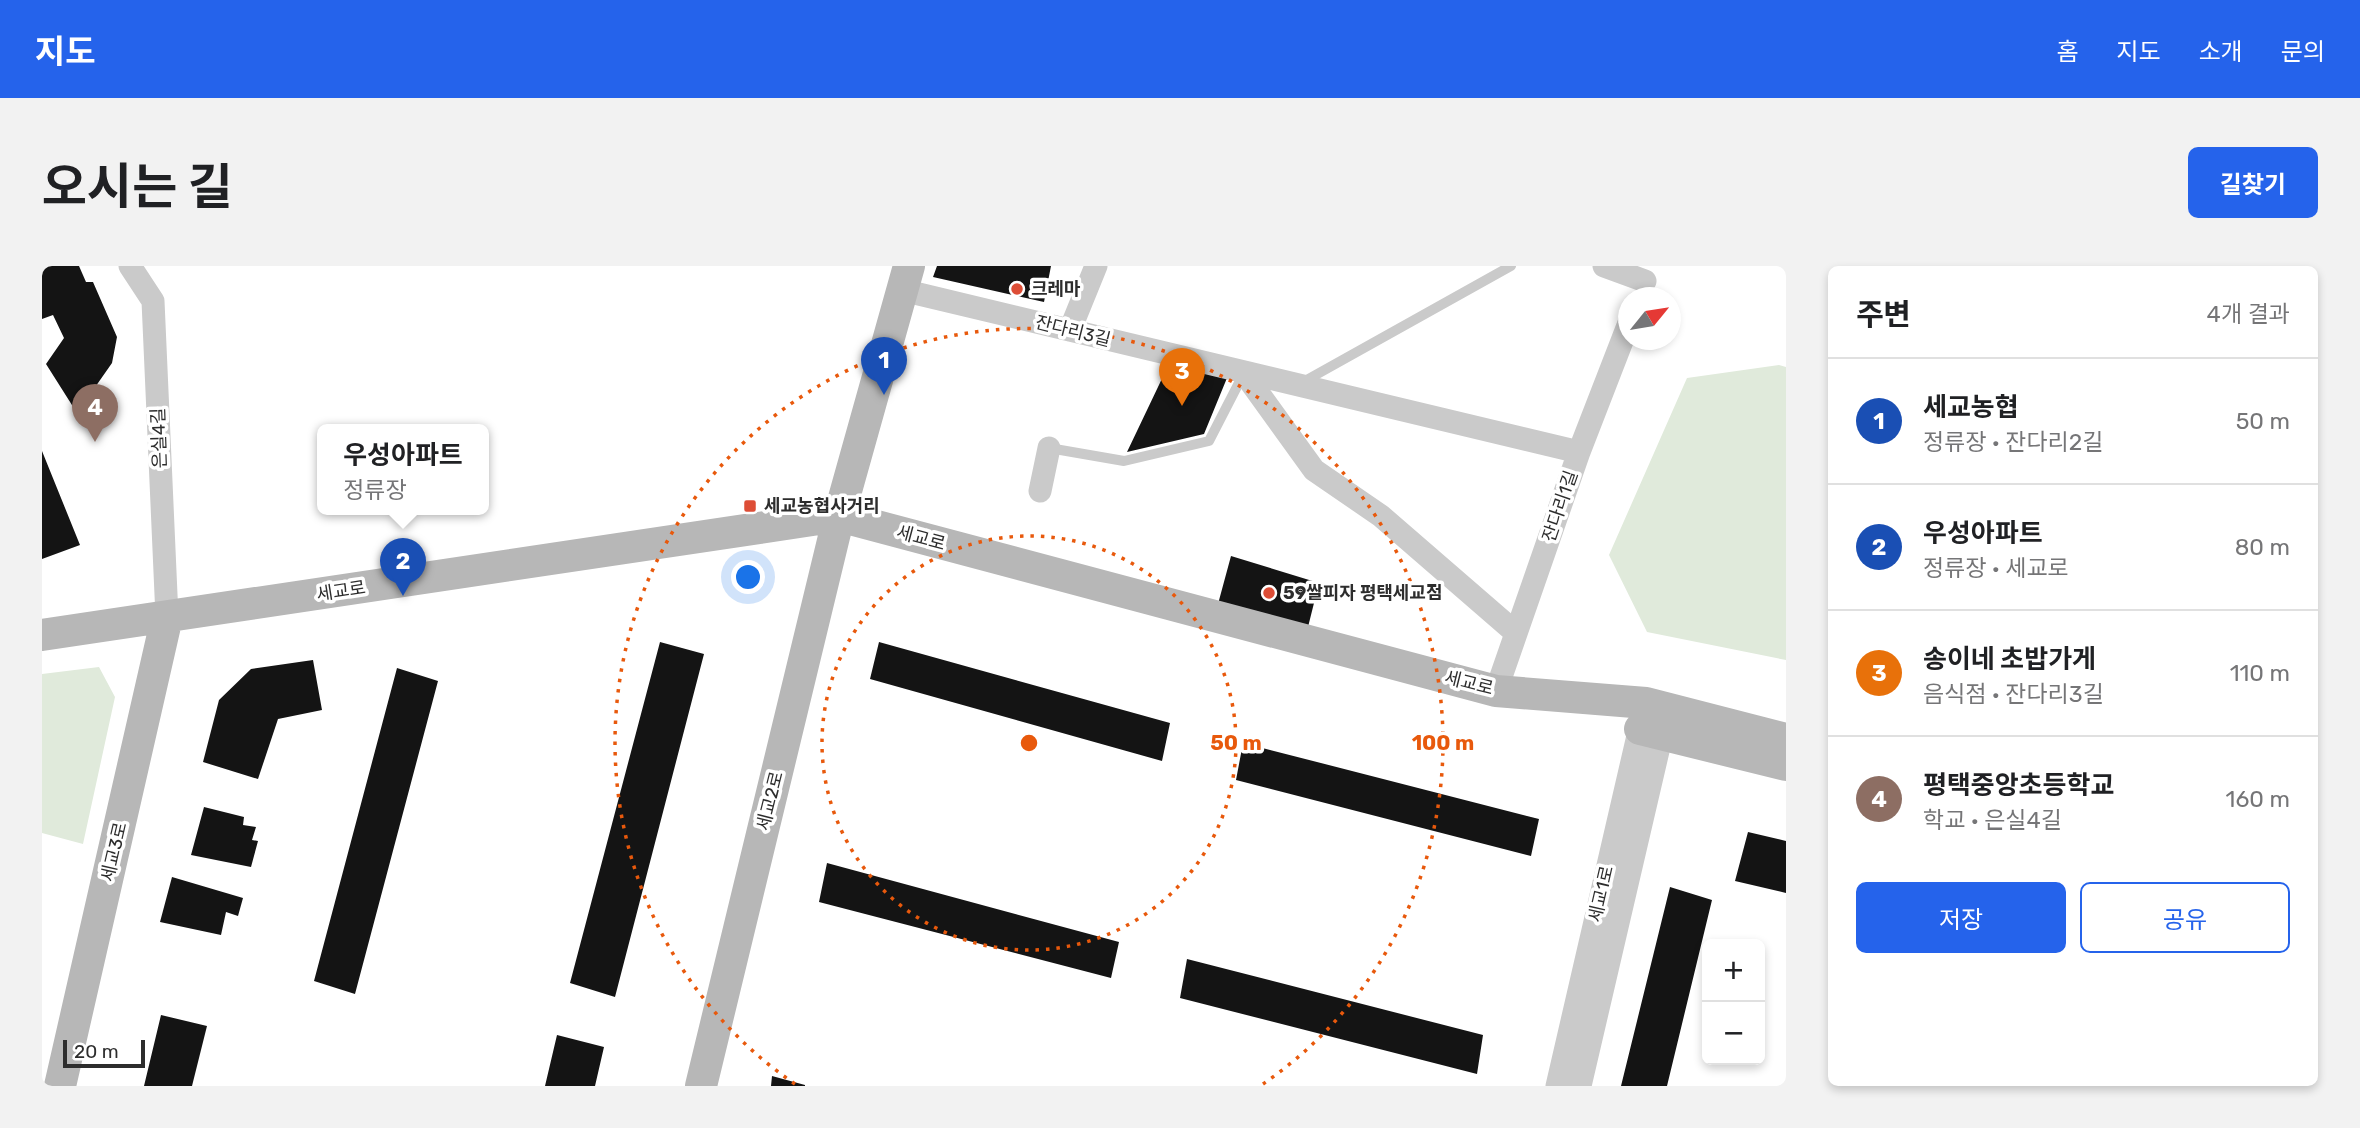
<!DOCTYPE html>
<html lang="ko">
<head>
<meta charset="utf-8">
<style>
	:root { --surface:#fff; --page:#f2f2f2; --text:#202124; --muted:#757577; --line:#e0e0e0; --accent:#2563eb }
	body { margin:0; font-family:Rubik,"Noto Sans KR",sans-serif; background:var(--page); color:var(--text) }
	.controls { position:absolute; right:21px; bottom:21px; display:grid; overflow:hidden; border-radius:10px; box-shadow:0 4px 10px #0003 }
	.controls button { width:63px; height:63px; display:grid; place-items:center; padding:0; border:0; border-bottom:2px solid var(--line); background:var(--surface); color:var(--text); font:35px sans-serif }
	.compass { position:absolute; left:1576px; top:21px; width:63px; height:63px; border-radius:50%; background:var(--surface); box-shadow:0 4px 10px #0003; rotate:60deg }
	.scale { position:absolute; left:21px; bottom:18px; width:82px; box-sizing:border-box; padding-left:7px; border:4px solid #2d2d2d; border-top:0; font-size:19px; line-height:24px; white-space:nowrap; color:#2d2d2d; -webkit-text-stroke:5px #fff; paint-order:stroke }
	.you { position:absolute; left:707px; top:312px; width:24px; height:24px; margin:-18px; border:5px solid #fff; border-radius:50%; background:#1a73e8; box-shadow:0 0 0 10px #1a73e833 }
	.badge { display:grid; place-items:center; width:46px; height:46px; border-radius:50%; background:var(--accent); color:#fff; font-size:23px; font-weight:700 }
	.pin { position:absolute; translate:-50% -58px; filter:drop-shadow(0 2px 4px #0008) }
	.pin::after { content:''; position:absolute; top:37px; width:24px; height:21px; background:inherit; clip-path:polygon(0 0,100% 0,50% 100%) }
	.popup { position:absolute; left:275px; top:158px; width:172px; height:91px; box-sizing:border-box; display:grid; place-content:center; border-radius:10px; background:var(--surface); filter:drop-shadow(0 2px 5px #0005); font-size:23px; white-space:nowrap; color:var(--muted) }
	.popup b { font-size:26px; color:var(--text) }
	.popup::after { content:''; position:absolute; left:50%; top:100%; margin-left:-14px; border:14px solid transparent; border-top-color:var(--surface) }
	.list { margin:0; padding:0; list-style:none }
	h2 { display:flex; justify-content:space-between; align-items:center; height:91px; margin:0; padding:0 28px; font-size:30px }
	h2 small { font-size:23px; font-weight:400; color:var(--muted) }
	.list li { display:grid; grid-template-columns:46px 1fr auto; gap:21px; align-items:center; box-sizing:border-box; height:126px; padding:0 28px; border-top:2px solid var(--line) }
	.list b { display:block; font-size:26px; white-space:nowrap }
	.list p { margin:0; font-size:23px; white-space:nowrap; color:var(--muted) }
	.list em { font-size:23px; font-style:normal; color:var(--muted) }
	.actions { display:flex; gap:14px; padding:21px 28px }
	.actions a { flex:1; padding:16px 0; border:2px solid var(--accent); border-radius:10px; text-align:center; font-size:24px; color:var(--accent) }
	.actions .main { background:var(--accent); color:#fff }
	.map { position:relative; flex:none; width:1744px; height:820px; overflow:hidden; border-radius:10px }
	header { display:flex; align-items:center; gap:42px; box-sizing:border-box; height:98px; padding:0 35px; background:var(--accent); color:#fff }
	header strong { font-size:33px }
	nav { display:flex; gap:38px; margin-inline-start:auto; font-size:24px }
	.intro { display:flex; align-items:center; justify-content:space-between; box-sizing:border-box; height:168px; padding:0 42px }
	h1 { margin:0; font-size:49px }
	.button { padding:18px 32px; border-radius:10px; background:var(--accent); color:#fff; font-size:24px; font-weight:700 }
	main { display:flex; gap:42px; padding:0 42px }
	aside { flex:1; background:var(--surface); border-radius:10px; box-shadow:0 4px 10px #0003 }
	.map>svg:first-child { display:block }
	.green { fill:#e0eadb }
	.building { fill:#141414 }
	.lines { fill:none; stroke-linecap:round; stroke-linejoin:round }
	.lane { stroke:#cacaca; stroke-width:10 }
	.street { stroke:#cacaca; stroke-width:23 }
	.secondary { stroke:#b7b7b7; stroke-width:32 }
	.ring { fill:none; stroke:#e8590c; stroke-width:3.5; stroke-dasharray:3.5 7 }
	.poi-dot { fill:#dd4d36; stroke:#fff; stroke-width:2.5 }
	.labels { text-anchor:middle; stroke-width:7; stroke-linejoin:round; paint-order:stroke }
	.poi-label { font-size:18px; font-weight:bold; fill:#2d2d2d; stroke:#fff; text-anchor:start }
	.street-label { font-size:18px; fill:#2d2d2d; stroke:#fff }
	.centre { fill:#e8590c; stroke:#fff; stroke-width:3.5 }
	.ring-label { font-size:21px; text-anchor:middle; font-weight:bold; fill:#e8590c; stroke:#fff; stroke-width:7; stroke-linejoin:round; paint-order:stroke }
</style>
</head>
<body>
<header>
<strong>지도</strong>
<nav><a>홈</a><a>지도</a><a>소개</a><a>문의</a></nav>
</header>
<div class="intro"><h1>오시는 길</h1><a class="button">길찾기</a></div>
<main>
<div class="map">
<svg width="1744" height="820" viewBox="0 0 1744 820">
	<rect width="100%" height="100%" fill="#fff"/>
	<path class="green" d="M1737 99 1744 101V394L1605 366 1567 289 1645 112Z
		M57 401 73 431 41 578 0 567V408Z"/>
	<path class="building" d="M0 0H37L44 16H51L75 71 70 97 35 147 4 98 22 72 11 49 0 53Z
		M895 0H1009L1002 36 891 11Z
		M1126 100 1185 112 1162 168 1085 186Z
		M0 185 38 279 0 293Z
		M1189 290 1277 317 1265 365 1176 338Z
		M618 376 662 388 573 731 528 717Z
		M837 376 1128 457 1120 495 828 413Z
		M271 394 280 444 236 453 216 513 161 496 177 434 209 403Z
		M355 402 396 415 313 728 272 715Z
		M1201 477 1497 553 1489 590 1194 514Z
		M162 541 202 551 201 559 214 561 210 574 216 575 209 601 149 589Z
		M1706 566 1744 575V627L1693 615Z
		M785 597 1077 676 1069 712 777 636Z
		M130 611 201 632 196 650 184 646 179 669 118 656Z
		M1628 621 1670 634 1625 820H1579Z
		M1145 693 1441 769 1435 808 1138 732Z
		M119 749 165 760 150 820H102Z
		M515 769 562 781 553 820H503Z
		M730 810 763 819V820H729Z"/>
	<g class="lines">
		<path class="lane" d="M1261 116 1469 0
			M1007 182 1082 195 1167 175 1202 107"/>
		<path class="street" d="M88 0 111 35 125 351
			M1562 0 1603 15
			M860 24 1537 186
			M1028 64 1054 0
			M1202 107 1272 204 1339 250 1474 367
			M998 225 1007 182
			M1454 425 1537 186 1587 57
			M1515 820 1601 448
			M1538 820 1623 455"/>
		<path class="secondary" d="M0 369 797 250 1454 425 1604 437 1744 473
			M1598 463 1744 499
			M18 820 125 351
			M659 820 797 250 867 0"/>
	</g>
	<g class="ring">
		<circle cx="987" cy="477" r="207"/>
		<path d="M753 818A414 414 0 1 1 1221 818"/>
	</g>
	<g class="poi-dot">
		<circle cx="975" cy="23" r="7"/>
		<rect x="701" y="233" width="14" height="14" rx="3.5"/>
		<circle cx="1227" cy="327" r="7"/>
	</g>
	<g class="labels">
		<g class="poi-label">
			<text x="989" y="29">크레마</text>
			<text x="722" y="246">세교농협사거리</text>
			<text x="1241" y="333">59쌀피자 평택세교점</text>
		</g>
		<g class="street-label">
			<text transform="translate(1031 65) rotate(14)" y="6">잔다리3길</text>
			<text transform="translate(117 172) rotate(-92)" y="6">은실4길</text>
			<text transform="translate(1518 240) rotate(-71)" y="6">잔다리1길</text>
			<text transform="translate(879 272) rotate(15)" y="6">세교로</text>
			<text transform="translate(299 325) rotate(-9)" y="6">세교로</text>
			<text transform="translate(1427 417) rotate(14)" y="6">세교로</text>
			<text transform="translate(728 535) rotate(-76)" y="6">세교2로</text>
			<text transform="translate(72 586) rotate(-77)" y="6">세교3로</text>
			<text transform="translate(1559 628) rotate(-77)" y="6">세교1로</text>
		</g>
	</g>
	<circle cx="987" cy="477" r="10" class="centre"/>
	<g class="ring-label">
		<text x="1194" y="484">50 m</text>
		<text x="1401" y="484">100 m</text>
	</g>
</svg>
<div class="controls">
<button>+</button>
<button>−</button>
</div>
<svg class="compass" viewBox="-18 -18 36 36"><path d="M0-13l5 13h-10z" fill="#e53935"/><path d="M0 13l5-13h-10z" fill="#757577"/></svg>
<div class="scale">20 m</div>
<div class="you"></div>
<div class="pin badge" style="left:842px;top:129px;background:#1a4fb4">1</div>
<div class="pin badge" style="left:361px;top:330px;background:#1a4fb4">2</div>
<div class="popup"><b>우성아파트</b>정류장</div>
<div class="pin badge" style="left:1140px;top:140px;background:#e8710a">3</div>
<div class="pin badge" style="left:53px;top:176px;background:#8d6e63">4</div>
</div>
<aside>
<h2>주변<small>4개 결과</small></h2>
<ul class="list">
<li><span class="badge" style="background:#1a4fb4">1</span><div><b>세교농협</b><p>정류장 · 잔다리2길</p></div><em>50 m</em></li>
<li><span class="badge" style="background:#1a4fb4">2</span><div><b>우성아파트</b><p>정류장 · 세교로</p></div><em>80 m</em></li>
<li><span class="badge" style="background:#e8710a">3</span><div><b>송이네 초밥가게</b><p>음식점 · 잔다리3길</p></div><em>110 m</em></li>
<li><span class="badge" style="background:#8d6e63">4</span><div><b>평택중앙초등학교</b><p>학교 · 은실4길</p></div><em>160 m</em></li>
</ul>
<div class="actions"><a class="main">저장</a><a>공유</a></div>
</aside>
</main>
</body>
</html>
